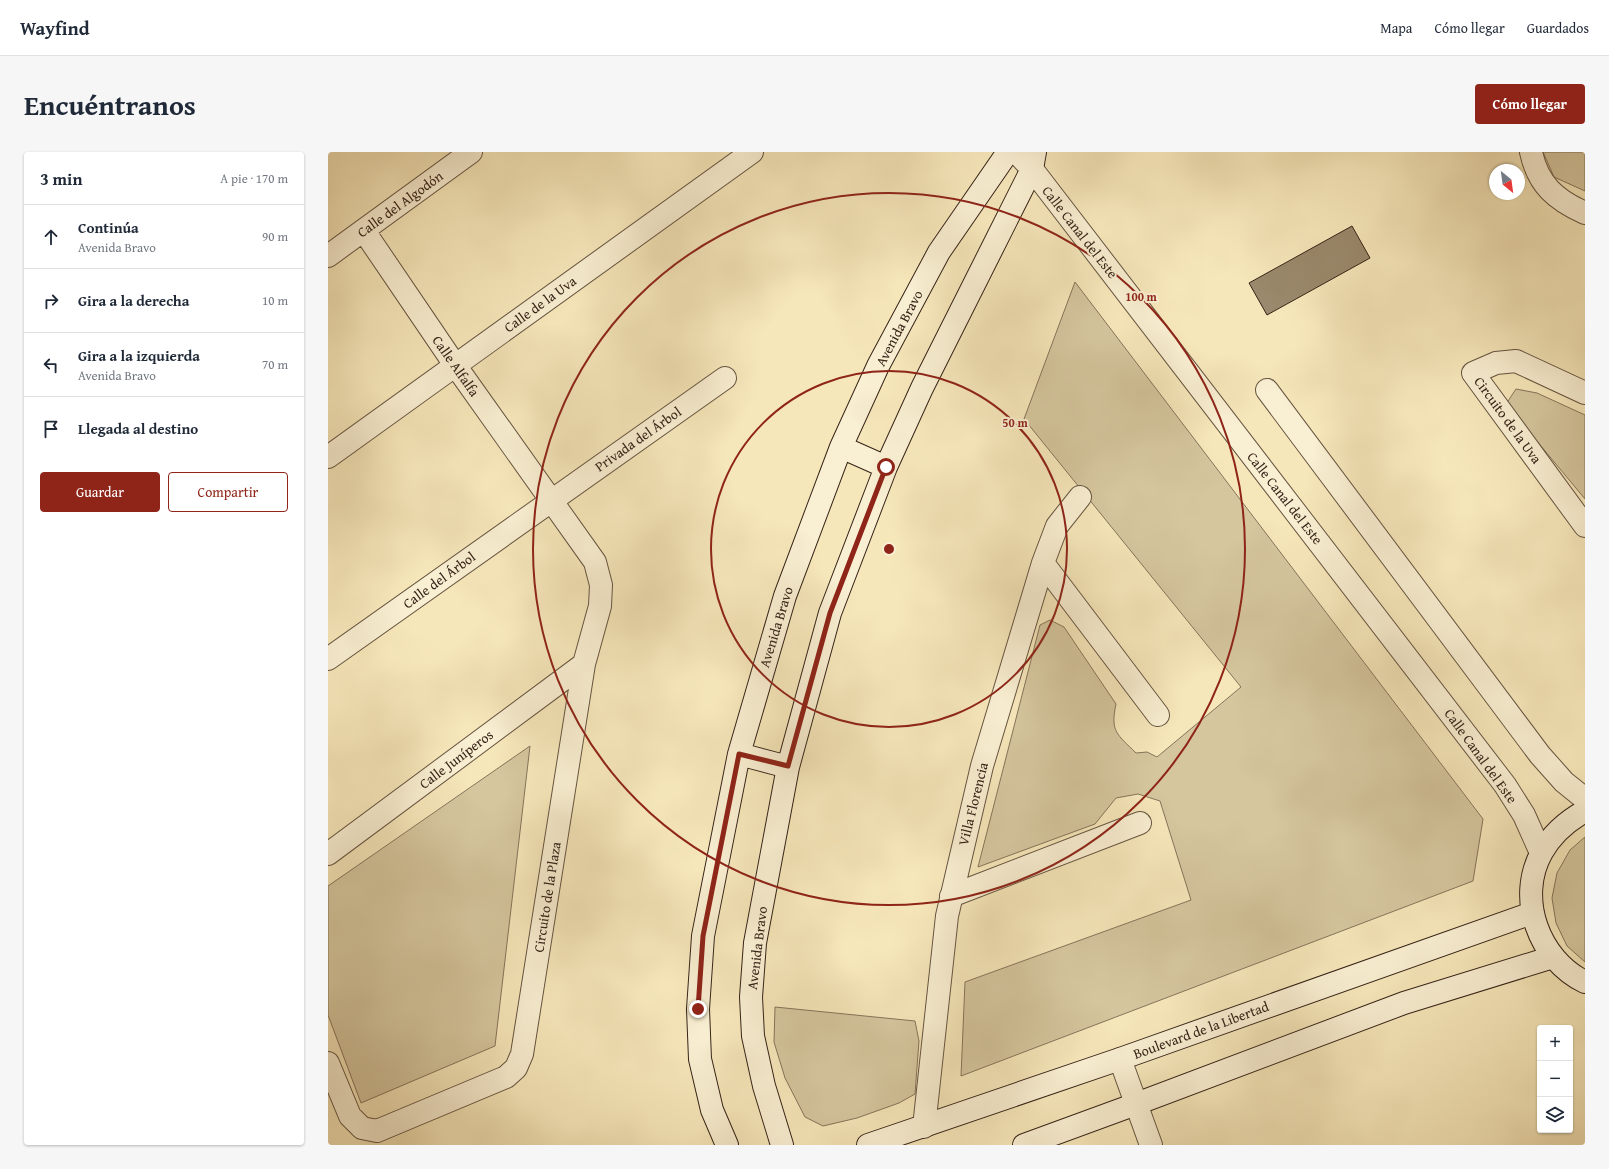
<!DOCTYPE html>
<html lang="es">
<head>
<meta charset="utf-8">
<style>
	:root { --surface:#fff; --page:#f6f6f7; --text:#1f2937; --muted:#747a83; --line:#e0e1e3; --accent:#8f2418 }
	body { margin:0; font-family:"Gentium Book Plus",serif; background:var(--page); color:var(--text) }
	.controls { position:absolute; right:12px; bottom:12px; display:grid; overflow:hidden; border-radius:4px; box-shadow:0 1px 3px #0004 }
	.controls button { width:36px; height:36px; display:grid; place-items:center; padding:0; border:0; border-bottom:1px solid var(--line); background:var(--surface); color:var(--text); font:20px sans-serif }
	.compass { position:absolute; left:1161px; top:12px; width:36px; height:36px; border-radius:50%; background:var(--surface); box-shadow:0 1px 3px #0004; rotate:151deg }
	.stop { position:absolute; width:12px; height:12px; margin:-9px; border:3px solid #8f2418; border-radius:50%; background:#fff }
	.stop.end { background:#8f2418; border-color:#fff; box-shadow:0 1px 4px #0008 }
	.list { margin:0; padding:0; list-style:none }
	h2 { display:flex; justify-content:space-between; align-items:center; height:52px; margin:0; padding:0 16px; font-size:17px }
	h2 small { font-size:13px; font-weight:400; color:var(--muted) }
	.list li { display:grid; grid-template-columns:26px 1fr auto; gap:12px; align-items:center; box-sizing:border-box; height:64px; padding:0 16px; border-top:1px solid var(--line) }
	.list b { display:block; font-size:15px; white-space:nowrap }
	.list p { margin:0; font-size:13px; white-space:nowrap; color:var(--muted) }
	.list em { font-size:13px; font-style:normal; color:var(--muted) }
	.actions { display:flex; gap:8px; padding:12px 16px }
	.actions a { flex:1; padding:9px 0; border:1px solid var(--accent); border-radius:4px; text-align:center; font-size:14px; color:var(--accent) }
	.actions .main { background:var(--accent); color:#fff }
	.icon { flex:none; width:22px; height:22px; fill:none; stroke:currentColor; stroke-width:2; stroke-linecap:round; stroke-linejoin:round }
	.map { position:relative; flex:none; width:1257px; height:993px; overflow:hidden; border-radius:4px }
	header { display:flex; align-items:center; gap:24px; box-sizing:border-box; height:56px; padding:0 20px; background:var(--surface); border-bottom:1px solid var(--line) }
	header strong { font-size:19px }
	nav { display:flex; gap:22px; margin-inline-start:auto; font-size:14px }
	.intro { display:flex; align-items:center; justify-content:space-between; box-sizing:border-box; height:96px; padding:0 24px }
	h1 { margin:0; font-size:28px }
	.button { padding:10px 18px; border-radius:4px; background:var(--accent); color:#fff; font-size:14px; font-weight:700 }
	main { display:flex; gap:24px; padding:0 24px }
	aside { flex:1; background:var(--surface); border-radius:4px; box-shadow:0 1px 3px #0004 }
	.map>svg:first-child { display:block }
	.green { fill:#d5c69e; stroke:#86745b }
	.building { fill:#9a896c; stroke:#362318 }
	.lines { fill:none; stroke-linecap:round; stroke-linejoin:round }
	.minor-casing { stroke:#665440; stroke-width:24 }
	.secondary-casing { stroke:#362318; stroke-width:24 }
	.minor { stroke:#f9efd2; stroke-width:22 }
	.secondary { stroke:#f9efd2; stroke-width:22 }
	.route { stroke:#8f2418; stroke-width:5 }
	.ring { fill:none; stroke:#8f2418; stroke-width:2 }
	.labels { text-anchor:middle; stroke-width:4; stroke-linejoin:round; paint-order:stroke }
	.street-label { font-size:14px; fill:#362318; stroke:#f9efd2 }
	.centre { fill:#8f2418; stroke:#f9efd2; stroke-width:2 }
	.ring-label { font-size:12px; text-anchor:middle; font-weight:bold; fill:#8f2418; stroke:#f9efd2; stroke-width:4; stroke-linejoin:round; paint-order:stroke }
</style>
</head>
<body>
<header>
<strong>Wayfind</strong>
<nav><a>Mapa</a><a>Cómo llegar</a><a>Guardados</a></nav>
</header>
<div class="intro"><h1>Encuéntranos</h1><a class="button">Cómo llegar</a></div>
<main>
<aside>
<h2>3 min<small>A pie · 170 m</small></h2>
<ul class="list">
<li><svg class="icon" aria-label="ahead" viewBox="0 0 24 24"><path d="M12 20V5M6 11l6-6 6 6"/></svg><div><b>Continúa</b><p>Avenida Bravo</p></div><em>90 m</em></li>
<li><svg class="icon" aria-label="right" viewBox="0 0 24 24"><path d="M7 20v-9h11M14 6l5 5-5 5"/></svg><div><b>Gira a la derecha</b></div><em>10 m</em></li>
<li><svg class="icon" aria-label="left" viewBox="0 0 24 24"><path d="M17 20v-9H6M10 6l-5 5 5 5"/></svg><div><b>Gira a la izquierda</b><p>Avenida Bravo</p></div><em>70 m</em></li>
<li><svg class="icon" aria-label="arrive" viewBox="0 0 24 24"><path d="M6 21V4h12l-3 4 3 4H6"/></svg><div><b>Llegada al destino</b></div></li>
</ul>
<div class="actions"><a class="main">Guardar</a><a>Compartir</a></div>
</aside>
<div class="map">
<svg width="1257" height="993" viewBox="0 0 1257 993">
	<rect width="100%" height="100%" fill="#f6e7ba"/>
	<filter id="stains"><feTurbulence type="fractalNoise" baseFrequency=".005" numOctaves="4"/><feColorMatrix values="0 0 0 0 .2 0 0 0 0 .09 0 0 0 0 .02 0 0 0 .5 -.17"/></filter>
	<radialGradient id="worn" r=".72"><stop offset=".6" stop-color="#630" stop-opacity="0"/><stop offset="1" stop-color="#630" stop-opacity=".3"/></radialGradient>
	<path class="green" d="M1215 0H1257V39L1226 25Z
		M747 130 1155 667 1145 729 633 924 637 830 863 748 832 649 810 642 788 646 767 672 650 715 712 473 722 468 736 475 788 552C782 580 789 582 808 601L819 600 829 605 913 535 696 267Z
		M1188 237 1209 241 1257 263V347L1178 252Z
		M202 594 167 894 33 951 0 863V734Z
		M1257 685V810L1239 794 1228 771 1224 746 1229 721 1242 698Z
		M447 855 587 869 591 889 587 942 571 951 529 966 495 974 477 965 457 926 446 890Z"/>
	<path class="building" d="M1024 74 1042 106 939 163 921 131Z"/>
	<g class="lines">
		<g class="minor-casing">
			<path id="minor" d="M688 0 704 17 1177 633 1196 663 1213 701
				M1203 0C1210 33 1228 48 1257 61
				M0 104 143 0
				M939 238 1212 603 1236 630 1257 647
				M1257 241 1188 209 1168 211 1145 221 1257 374
				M0 305 424 0
				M715 411 830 563
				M0 507 397 226
				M0 702 256 512
				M623 744 812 671
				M792 907 823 993
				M0 911 22 964 34 976 49 979 178 925 188 916 194 902 256 512 272 454 273 433 267 410 127 213 36 79
				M596 975 619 764 654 614 715 411 729 374 752 345"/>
		</g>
		<g class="secondary-casing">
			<path id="secondary" d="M513 295 558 315
				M411 602 460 615
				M1257 659C1239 669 1224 682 1214 700 1188 746 1211 808 1257 830
				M399 993 384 958 372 907 370 857 375 784 411 602 457 444 513 295 550 214 611 100 680 0
				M454 993 436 934 425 884 423 845 427 791 460 615 502 461 558 315 594 236 704 17 707 0
				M540 993 792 907 1204 761
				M696 993 808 952 1076 851 1225 805"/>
		</g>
		<use href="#minor" class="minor"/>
		<use href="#secondary" class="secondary"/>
	</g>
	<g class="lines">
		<path class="route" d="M370 857 375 784 411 602 460 614 502 461 558 315"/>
	</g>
	<g class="ring">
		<circle cx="561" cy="397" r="178"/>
		<circle cx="561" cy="397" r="356"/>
	</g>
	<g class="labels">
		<g class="street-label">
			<text transform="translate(72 52) rotate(-36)" y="5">Calle del Algodón</text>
			<text transform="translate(752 80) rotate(52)" y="5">Calle Canal del Este</text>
			<text transform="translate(212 152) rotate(-36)" y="5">Calle de la Uva</text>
			<text transform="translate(571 176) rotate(-62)" y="5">Avenida Bravo</text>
			<text transform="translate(128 214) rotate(55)" y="5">Calle Alfalfa</text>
			<text transform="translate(1180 268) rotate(54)" y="5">Circuito de la Uva</text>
			<text transform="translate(310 287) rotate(-35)" y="5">Privada del Árbol</text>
			<text transform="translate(957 346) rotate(52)" y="5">Calle Canal del Este</text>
			<text transform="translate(111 428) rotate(-36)" y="5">Calle del Árbol</text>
			<text transform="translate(448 475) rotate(-73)" y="5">Avenida Bravo</text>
			<text transform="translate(1153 604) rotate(54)" y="5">Calle Canal del Este</text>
			<text transform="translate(128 607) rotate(-37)" y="5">Calle Juníperos</text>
			<text transform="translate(645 652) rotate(-76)" y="5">Villa Florencia</text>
			<text transform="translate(219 745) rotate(-81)" y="5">Circuito de la Plaza</text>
			<text transform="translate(429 796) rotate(-83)" y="5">Avenida Bravo</text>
			<text transform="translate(873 878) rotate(-20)" y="5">Boulevard de la Libertad</text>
		</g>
	</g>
	<circle cx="561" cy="397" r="6" class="centre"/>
	<g class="ring-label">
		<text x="813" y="149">100 m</text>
		<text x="687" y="275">50 m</text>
	</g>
	<rect width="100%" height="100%" filter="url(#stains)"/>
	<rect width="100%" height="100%" fill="url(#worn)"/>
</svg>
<div class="controls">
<button>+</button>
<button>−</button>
<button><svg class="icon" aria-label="layers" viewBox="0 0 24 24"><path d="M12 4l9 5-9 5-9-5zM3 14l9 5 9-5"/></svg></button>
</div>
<svg class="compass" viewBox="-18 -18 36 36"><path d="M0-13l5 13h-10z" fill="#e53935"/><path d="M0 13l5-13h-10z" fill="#747a83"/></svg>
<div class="stop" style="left:558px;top:315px"></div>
<div class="stop end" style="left:370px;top:857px"></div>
</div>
</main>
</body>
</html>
